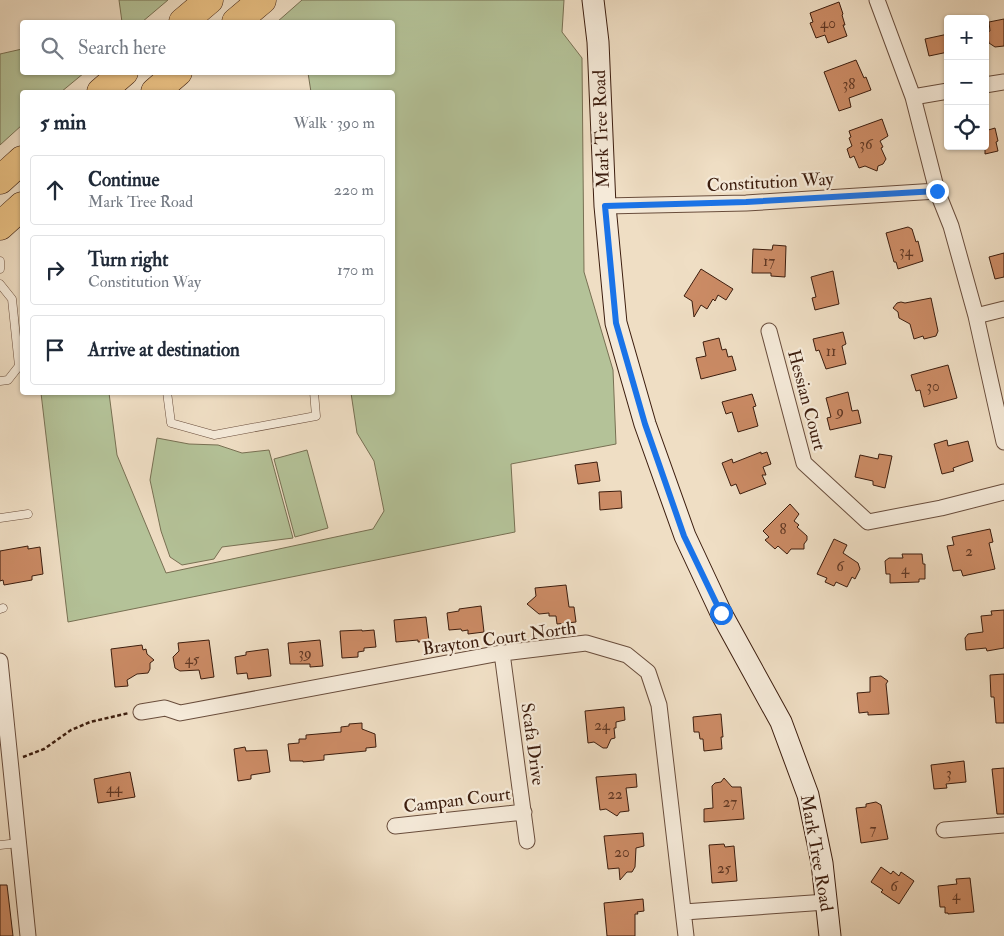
<!DOCTYPE html>
<html lang="en">
<head>
<meta charset="utf-8">
<style>
	:root { --surface:#fff; --page:#f6f6f7; --text:#1f2937; --muted:#747a83; --line:#e0e1e3 }
	body { margin:0; font-family:"IM FELL Double Pica",serif; background:var(--page); color:var(--text) }
	.controls { position:absolute; right:15px; top:15px; display:grid; overflow:hidden; border-radius:5px; box-shadow:0 1px 4px #0004 }
	.controls button { width:45px; height:45px; display:grid; place-items:center; padding:0; border:0; border-bottom:1px solid var(--line); background:var(--surface); color:var(--text); font:25px sans-serif }
	.stop { position:absolute; width:15px; height:15px; margin:-11px; border:4px solid #1a73e8; border-radius:50%; background:#fff }
	.stop.end { background:#1a73e8; border-color:#fff; box-shadow:0 1px 5px #0008 }
	.list { margin:0; padding:0; list-style:none }
	h2 { display:flex; justify-content:space-between; align-items:center; height:65px; margin:0; padding:0 20px; font-size:21px }
	h2 small { font-size:16px; font-weight:400; color:var(--muted) }
	.list li { display:grid; grid-template-columns:32px 1fr auto; gap:15px; align-items:center; box-sizing:border-box; height:70px; margin:0 10px 10px; padding:0 10px; border:1px solid var(--line); border-radius:5px }
	.list b { display:block; font-size:19px; white-space:nowrap }
	.list p { margin:0; font-size:16px; white-space:nowrap; color:var(--muted) }
	.list em { font-size:16px; font-style:normal; color:var(--muted) }
	.icon { flex:none; width:28px; height:28px; fill:none; stroke:currentColor; stroke-width:2; stroke-linecap:round; stroke-linejoin:round }
	.map { position:relative; flex:none; width:1004px; height:936px; overflow:hidden }
	.search { position:absolute; background:var(--surface); box-shadow:0 1px 4px #0004; left:20px; top:20px; width:375px; height:55px; display:flex; align-items:center; gap:12px; box-sizing:border-box; padding:0 18px; border-radius:5px; color:var(--muted); font-size:19px }
	.panel { position:absolute; background:var(--surface); box-shadow:0 1px 4px #0004; left:20px; top:90px; width:375px; height:305px; border-radius:5px }
	.map>svg:first-child { display:block }
	.green { fill:#b4c298; stroke:#787053 }
	.building { fill:#cb8b65; stroke:#3c1d0e }
	.lines { fill:none; stroke-linecap:round; stroke-linejoin:round }
	.lane-casing { stroke:#694d3c; stroke-width:9 }
	.street-casing { stroke:#694d3c; stroke-width:17 }
	.secondary-casing { stroke:#3c1d0e; stroke-width:23 }
	.highway-casing { stroke:#3c1d0e; stroke-width:29 }
	.path { stroke:#3c1d0e; stroke-width:2.5; stroke-dasharray:4 2.5; stroke-linecap:butt }
	.lane { stroke:#f5ead9; stroke-width:8 }
	.street { stroke:#f5ead9; stroke-width:15 }
	.secondary { stroke:#f5ead9; stroke-width:21 }
	.highway { stroke:#e8bf82; stroke-width:28 }
	.route { stroke:#1a73e8; stroke-width:6 }
	.labels { text-anchor:middle; stroke-width:4.5; stroke-linejoin:round; paint-order:stroke }
	.number-label { font-size:15px; fill:#603824 }
	.street-label { font-size:18px; fill:#3c1d0e; stroke:#f5ead9 }
</style>
</head>
<body>
<div class="map">
<svg width="1004" height="936" viewBox="0 0 1004 936">
	<rect width="100%" height="100%" fill="#efdec4"/>
	<filter id="stains"><feTurbulence type="fractalNoise" baseFrequency=".004" numOctaves="4"/><feColorMatrix values="0 0 0 0 .2 0 0 0 0 .09 0 0 0 0 .02 0 0 0 .5 -.17"/></filter>
	<radialGradient id="worn" r=".72"><stop offset=".6" stop-color="#630" stop-opacity="0"/><stop offset="1" stop-color="#630" stop-opacity=".3"/></radialGradient>
	<path class="green" d="M119 0H168L142 22H122Z
		M302 0H564L562 32 582 58 584 272 613 370 616 444 511 464 515 532 68 622 41 393H109L117 455 166 573 373 529 384 511 374 461 357 433 351 393 392 392V92H311L308 73 392 72V22H277Z
		M22 49V72L84 73 61 92H22V125L0 145V54Z
		M157 438 189 444 218 445 242 453 269 450 293 538 222 547 214 559 182 565 170 557 161 531 150 480Z
		M307 450 328 528 295 537 274 459Z"/>
	<path class="building" d="M839 2 843 14 842 15 845 25H843L847 36 828 43 825 35 816 38 810 23 813 22 810 13Z
		M1004 19V46L995 47 989 43 987 32 990 31 989 22Z
		M948 34V52L929 56 925 39Z
		M856 60 864 78 866 77 871 90 849 98 851 107 839 111 824 72Z
		M882 119 888 136 880 141 883 147 881 148 886 159 883 164 878 166 877 171 865 166 859 168 854 156 850 158 847 149 852 146 849 138 851 137 849 131Z
		M995 128 998 141 996 142 998 151 985 154V131Z
		M908 227 912 229 916 242 918 241 923 261 898 269 896 262H894L886 233Z
		M773 245 786 246 785 277 771 276V273H752L753 249 772 250Z
		M1004 253V277L995 279 989 257Z
		M701 269 733 289 726 300 718 295 715 301 713 299 707 309 701 305 694 317 692 301 684 296Z
		M833 271 839 304 815 310 812 298 816 297 811 277Z
		M931 298 938 331 936 336 924 339 923 336 914 339 910 324 899 318 898 312 893 308 897 303 901 302 905 303Z
		M843 332 846 344 842 346 846 364 826 369 819 350 816 351 813 339Z
		M719 338 722 350 726 349 728 357 732 356 736 370 701 379 696 358 706 356 703 342Z
		M948 365 957 398 924 407 920 390 916 391 911 375Z
		M848 392 852 411 858 410 861 423 830 430 827 418 831 417 826 398Z
		M752 394 756 406 753 407 758 426 738 432 732 412 726 414 722 402Z
		M947 440 948 446 968 441 973 461 953 468 954 471 942 474 934 444Z
		M761 452V454L767 452 771 464 763 467 766 475H762L766 484 740 494 736 484 731 486 722 463 732 459 733 463Z
		M879 454 892 456 885 488 873 485V481L855 477 860 455 878 459Z
		M597 462 600 481 578 484 575 465Z
		M621 491 622 508 600 510 599 492Z
		M790 504 799 514 794 521 799 525 797 527 807 536V540L804 544V549H791L787 554 778 546 775 549 765 540 769 537 763 531Z
		M990 529 993 542 989 543 995 569 963 576 961 570 953 571 947 546 954 545 952 537Z
		M834 539 847 545 843 553 858 563 860 569 855 579 852 577 847 587 836 582 834 586 825 582 827 578 817 574Z
		M28 546V549L40 547 43 574 32 576V580L4 585 3 580 0 581V551Z
		M902 554H922L923 564H925V579H919V582L890 583V574H886L885 561 889 558H903Z
		M566 585 569 607H574L576 622 557 624 556 616H549V613L539 614 527 604 536 596 535 588Z
		M481 606 484 632 468 634V630L462 631 461 629 449 630 447 613 459 611V609Z
		M1004 610V648L987 651 986 648 966 650 965 638 968 634 983 632 981 616 992 615 991 611Z
		M426 617 429 641 418 642V640L396 642 394 620Z
		M362 630V631L374 630 376 647 364 648V651L358 652V657L342 658 340 631Z
		M209 640 214 677 201 679 199 670 180 671 175 668 173 657 179 651 178 643Z
		M320 640 323 666 310 667V664H290L288 643Z
		M142 645 143 650 146 649 147 654 154 660 150 663V669L148 673 137 674 127 680 128 686 115 687 111 649Z
		M268 649 271 676 248 679 247 673 237 674 235 657 246 655V652Z
		M1004 674V723H996L994 697H991L990 675Z
		M881 676 888 681 886 684 889 714 868 715V712L859 713 857 693 870 692V677Z
		M624 707 625 720 616 722V728H614L615 738 611 739 607 748H603L594 742 588 743 585 711Z
		M721 714 723 737H721L722 749 704 751 703 739H700L699 732H694L693 717Z
		M362 723V729L375 734 376 747 366 748V751L324 755V760L303 762V761H290L288 744 299 743V739H306V735L341 732V727L349 726V724Z
		M245 747 246 751 267 750 270 772 251 775V779L238 781 234 749Z
		M964 761 966 782 946 784 947 788 934 789 931 765Z
		M1004 768V814H997L992 769Z
		M130 772 135 797 98 803 94 779Z
		M636 774 637 787 626 788 629 811 620 812 617 816 606 809 600 810 596 777Z
		M724 778 732 787H741L744 819 704 822V809L713 808 712 786 715 783 721 782Z
		M876 802 881 805 888 839 861 843 856 808 866 807V804Z
		M643 833 644 846 636 848 635 867 632 872H627L620 880 619 868 608 869 604 836Z
		M724 844 725 847 734 846 737 881 712 883 709 845Z
		M881 867 891 874 893 871 899 876 901 872 914 881 899 904 881 892 883 890 871 882Z
		M970 878 974 912 948 914V913H945V907H940L938 886 957 884 956 879Z
		M0 885H7L13 936H0Z
		M643 899 644 911 637 912 638 914H635V936H607L604 903Z"/>
	<g class="lines">
		<g class="lane-casing">
			<path id="lane" d="M0 261V269
				M0 284 12 299 19 366 8 380 0 381
				M167 392 171 423 214 435 316 416 314 392
				M0 518 28 514
				M0 609 3 608
				M0 845 19 843"/>
		</g>
		<g class="street-casing">
			<path id="street" d="M877 0 913 97 937 191 951 226 976 316 1004 442
				M985 85 1004 82
				M913 97 948 91
				M605 206 746 203 937 191
				M976 316 1004 309
				M769 331 804 463 868 522 941 508 1004 492
				M502 653 527 841
				M0 661 28 936
				M141 712 165 708 180 713 495 654 586 643 627 655 648 672 659 705 686 936
				M395 826 524 812
				M944 830 1004 825
				M684 912 826 902"/>
		</g>
		<g class="secondary-casing">
			<path id="secondary" d="M593 0 598 42 605 206 616 323 645 424 685 536 721 613 781 722 808 795 822 863 830 936"/>
		</g>
		<g class="highway-casing">
			<path id="highway" d="M183 22 209 0
				M236 22 262 0
				M101 92 124 72
				M155 92 178 72
				M0 180 22 160
				M0 226 22 206"/>
		</g>
		<path class="path" d="M23 757 44 749 71 730 90 722 129 713"/>
		<use href="#lane" class="lane"/>
		<use href="#street" class="street"/>
		<use href="#secondary" class="secondary"/>
		<use href="#highway" class="highway"/>
	</g>
	<g class="lines">
		<path class="route" d="M721 613 684 536 645 424 616 323 605 206 746 202 937 191"/>
	</g>
	<g class="labels">
		<g class="number-label">
			<text x="828" y="28">40</text>
			<text x="849" y="89">38</text>
			<text x="866" y="149">36</text>
			<text x="906" y="256">34</text>
			<text x="769" y="266">17</text>
			<text x="831" y="356">11</text>
			<text x="933" y="391">30</text>
			<text x="840" y="416">9</text>
			<text x="783" y="534">8</text>
			<text x="969" y="556">2</text>
			<text x="840" y="571">6</text>
			<text x="905" y="574">4</text>
			<text x="305" y="658">39</text>
			<text x="192" y="664">45</text>
			<text x="602" y="730">24</text>
			<text x="949" y="778">3</text>
			<text x="114" y="793">44</text>
			<text x="615" y="799">22</text>
			<text x="730" y="807">27</text>
			<text x="873" y="834">7</text>
			<text x="622" y="857">20</text>
			<text x="724" y="873">25</text>
			<text x="894" y="891">6</text>
			<text x="956" y="900">4</text>
		</g>
		<g class="street-label">
			<text transform="translate(601 129) rotate(-92)" y="6">Mark Tree Road</text>
			<text transform="translate(770 182) rotate(-3)" y="6">Constitution Way</text>
			<text transform="translate(807 400) rotate(75)" y="6">Hessian Court</text>
			<text transform="translate(499 638) rotate(-8)" y="6">Brayton Court North</text>
			<text transform="translate(533 744) rotate(82)" y="6">Scafa Drive</text>
			<text transform="translate(457 800) rotate(-7)" y="6">Campan Court</text>
			<text transform="translate(817 853) rotate(80)" y="6">Mark Tree Road</text>
		</g>
	</g>
	<rect width="100%" height="100%" filter="url(#stains)"/>
	<rect width="100%" height="100%" fill="url(#worn)"/>
</svg>
<div class="controls">
<button>+</button>
<button>−</button>
<button><svg class="icon" aria-label="locate" viewBox="0 0 24 24"><circle cx="12" cy="12" r="6"/><path d="M12 2v4M12 18v4M2 12h4M18 12h4"/></svg></button>
</div>
<div class="stop" style="left:721px;top:613px"></div>
<div class="stop end" style="left:937px;top:191px"></div>
<div class="search"><svg class="icon" aria-label="search" viewBox="0 0 24 24"><circle cx="10" cy="10" r="6"/><path d="M15 15l6 6"/></svg>Search here</div>
<section class="panel">
<h2>5 min<small>Walk · 390 m</small></h2>
<ul class="list">
<li><svg class="icon" aria-label="ahead" viewBox="0 0 24 24"><path d="M12 20V5M6 11l6-6 6 6"/></svg><div><b>Continue</b><p>Mark Tree Road</p></div><em>220 m</em></li>
<li><svg class="icon" aria-label="right" viewBox="0 0 24 24"><path d="M7 20v-9h11M14 6l5 5-5 5"/></svg><div><b>Turn right</b><p>Constitution Way</p></div><em>170 m</em></li>
<li><svg class="icon" aria-label="arrive" viewBox="0 0 24 24"><path d="M6 21V4h12l-3 4 3 4H6"/></svg><div><b>Arrive at destination</b></div></li>
</ul>
</section>
</div>
</body>
</html>
